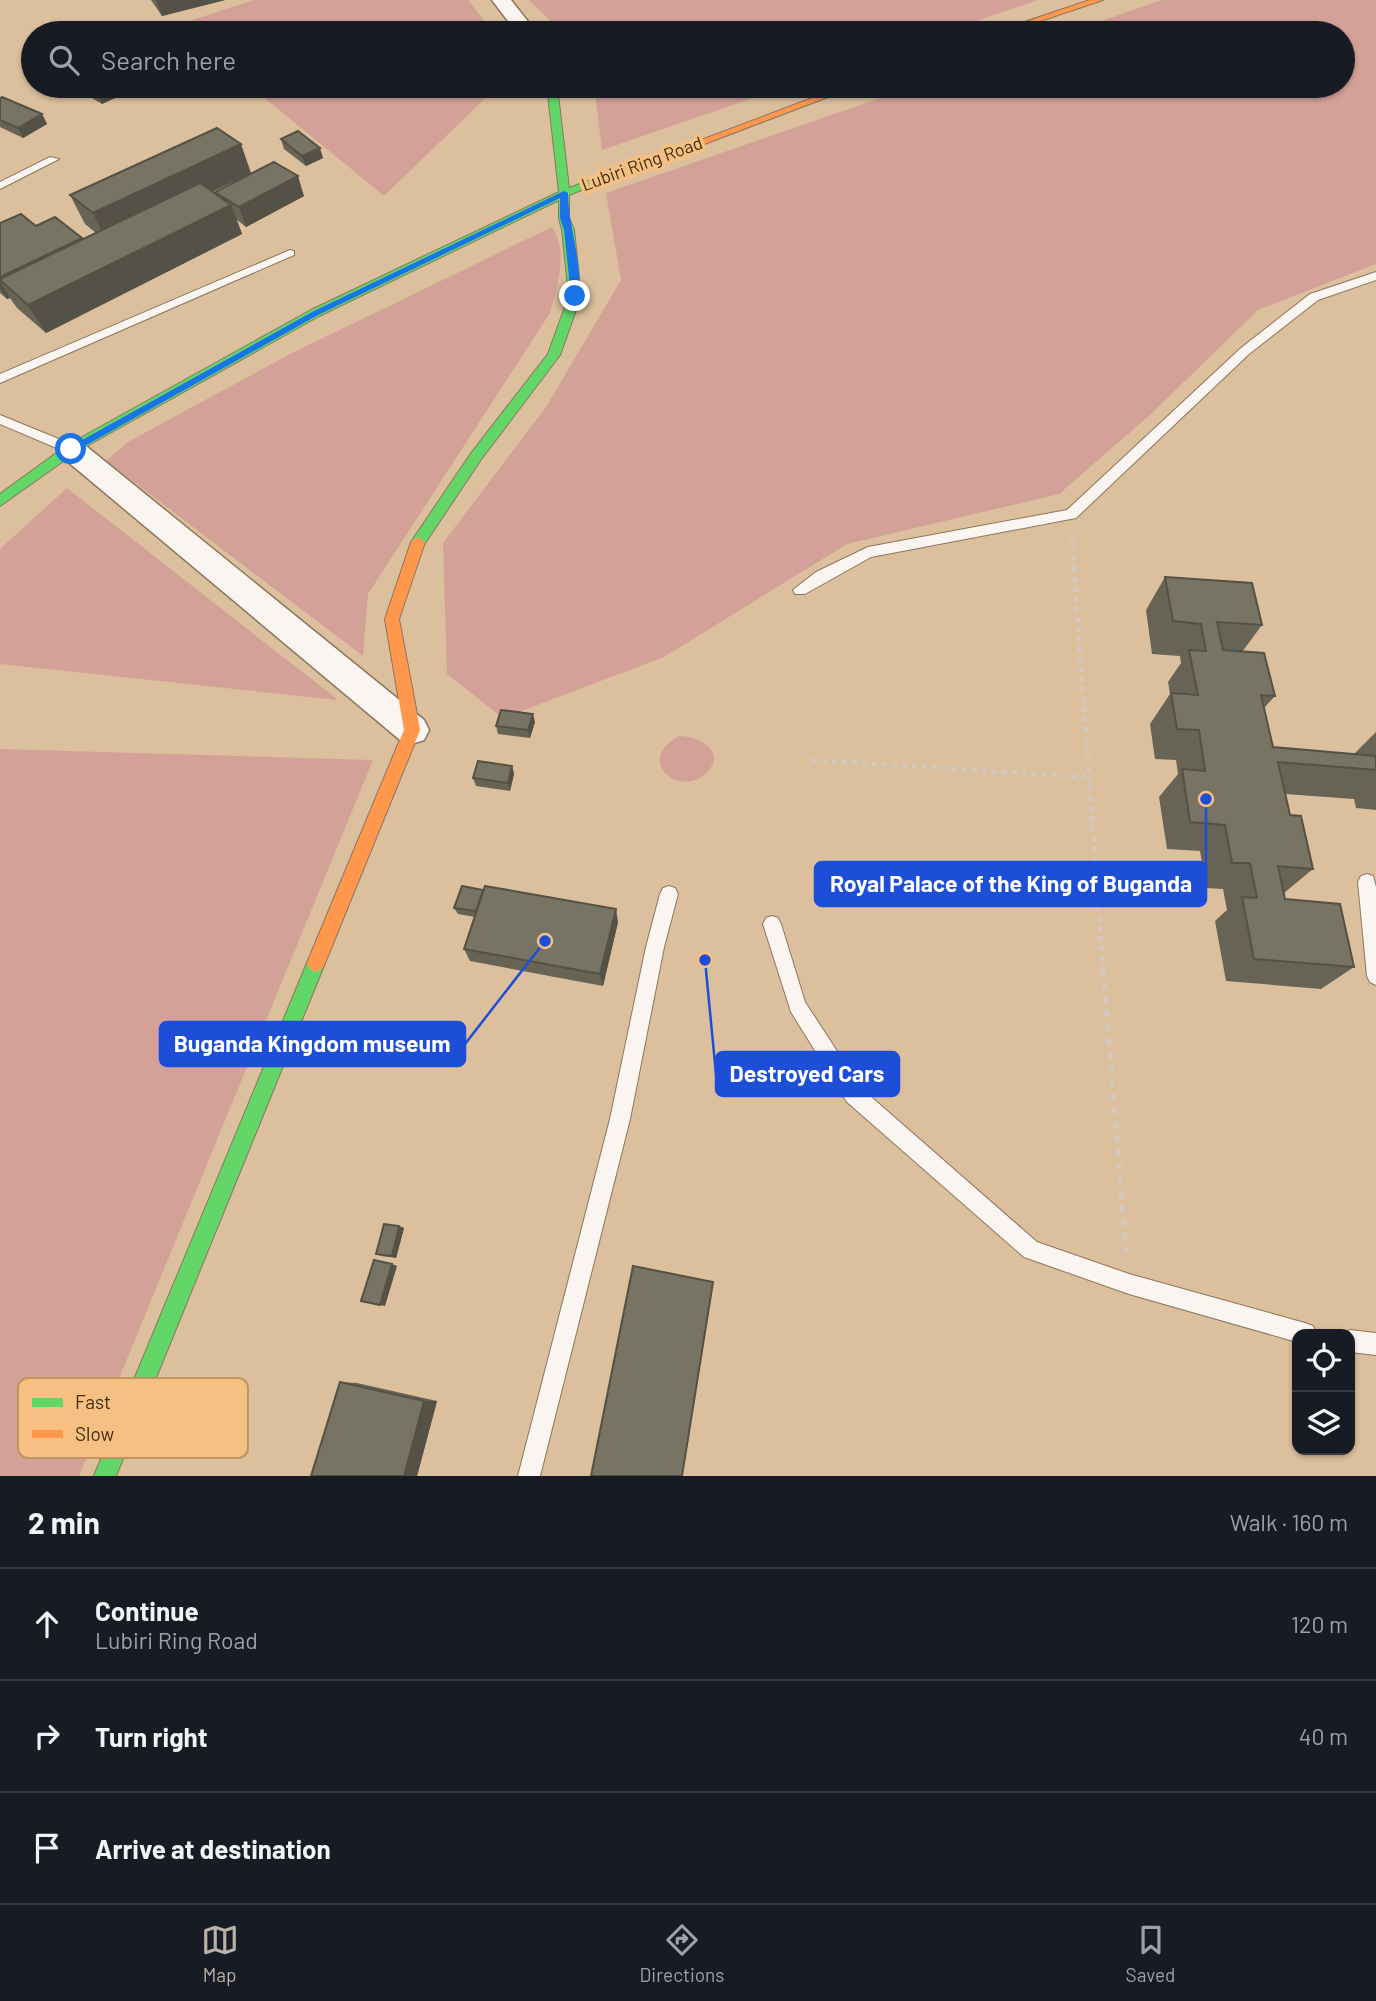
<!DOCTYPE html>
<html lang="en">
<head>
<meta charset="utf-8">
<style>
	:root { --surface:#171b24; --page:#20242c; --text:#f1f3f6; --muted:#9ea1a6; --line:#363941; --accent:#bab0a5 }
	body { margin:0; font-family:Barlow,sans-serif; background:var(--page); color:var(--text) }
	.controls { position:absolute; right:21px; bottom:21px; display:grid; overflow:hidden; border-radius:14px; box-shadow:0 2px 5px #0004 }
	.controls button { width:63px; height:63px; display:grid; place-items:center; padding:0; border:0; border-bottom:2px solid var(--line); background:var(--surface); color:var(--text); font:35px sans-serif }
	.stop { position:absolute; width:21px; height:21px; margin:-16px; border:5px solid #1a73e8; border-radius:50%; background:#fff }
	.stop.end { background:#1a73e8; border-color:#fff; box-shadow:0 2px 7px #0008 }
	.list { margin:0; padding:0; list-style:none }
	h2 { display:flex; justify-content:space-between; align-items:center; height:91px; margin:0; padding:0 28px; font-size:30px }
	h2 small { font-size:23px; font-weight:400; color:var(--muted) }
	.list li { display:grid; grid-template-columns:46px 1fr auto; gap:21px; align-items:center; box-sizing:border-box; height:112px; padding:0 28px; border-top:2px solid var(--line) }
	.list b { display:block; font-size:26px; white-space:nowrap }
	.list p { margin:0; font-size:23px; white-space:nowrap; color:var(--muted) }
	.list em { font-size:23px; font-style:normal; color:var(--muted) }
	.icon { flex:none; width:38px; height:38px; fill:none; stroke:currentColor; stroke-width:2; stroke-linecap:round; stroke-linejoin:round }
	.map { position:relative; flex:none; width:1376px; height:1476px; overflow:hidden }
	.search { position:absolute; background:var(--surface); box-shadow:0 2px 5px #0004; left:21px; right:21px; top:21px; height:77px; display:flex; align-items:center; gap:18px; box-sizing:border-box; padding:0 24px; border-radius:38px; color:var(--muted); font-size:26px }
	.sheet { height:427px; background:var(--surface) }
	nav { display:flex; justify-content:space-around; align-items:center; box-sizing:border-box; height:98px; border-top:2px solid var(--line); background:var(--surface); font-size:19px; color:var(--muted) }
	nav a { display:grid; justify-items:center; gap:4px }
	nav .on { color:var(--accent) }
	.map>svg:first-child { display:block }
	.green { fill:#d4a198 }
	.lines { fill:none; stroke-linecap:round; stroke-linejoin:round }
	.lane-casing { stroke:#8b775e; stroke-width:2 }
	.street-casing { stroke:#8b775e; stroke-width:3 }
	.fast-casing { stroke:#8b775e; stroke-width:2 }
	.slow-casing { stroke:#8b775e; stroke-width:2 }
	.path-far2 { stroke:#d2c8be; stroke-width:3.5; stroke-dasharray:4.5 4.5; stroke-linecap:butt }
	.path-far1 { stroke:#d2c8be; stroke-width:4.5; stroke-dasharray:5 5; stroke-linecap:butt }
	.path { stroke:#d2c8be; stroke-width:5; stroke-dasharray:7 7; stroke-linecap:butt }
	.lane { fill:#faf5f0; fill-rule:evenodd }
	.street { fill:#faf5f0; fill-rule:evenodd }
	.fast { fill:#63d668; fill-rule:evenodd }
	.slow { fill:#ff974d; fill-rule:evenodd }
	.wall { fill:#676456 }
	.shaded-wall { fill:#545146 }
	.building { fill:#787464; stroke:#545146; stroke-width:2 }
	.route { fill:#1a73e8 }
	.labels { text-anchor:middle; stroke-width:7; stroke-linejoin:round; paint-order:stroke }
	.far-street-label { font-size:18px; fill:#412c13; stroke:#f6c083 }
	.key { fill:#f6c083; stroke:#c09461; stroke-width:2 }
	.key-label { font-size:19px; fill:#412c13 }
	.leader { fill:none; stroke:#1d4ed8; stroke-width:2.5 }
	.callout-dot { fill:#1d4ed8; stroke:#f6c083; stroke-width:2.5 }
	.callout { fill:#1d4ed8; stroke:#1d4ed8; stroke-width:2.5 }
	.callout-label { font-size:23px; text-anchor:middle; font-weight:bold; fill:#fff }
</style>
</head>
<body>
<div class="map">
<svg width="1376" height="1476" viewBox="0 0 1376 1476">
	<rect width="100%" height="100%" fill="#dcbf9d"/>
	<path class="green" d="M254 0H468L494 33H186L177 25Z
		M529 0H1038L941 33H563Z
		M1162 0H1376V264L1258 310 1151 414 1059 494 847 544 664 657 503 718 447 674 443 543 546 407 621 280 606 193 915 86H1343V33H1066Z
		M250 86H498L384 196Z
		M594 86H788L602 150Z
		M552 227C569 252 557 286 550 313L368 594 363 656 106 461 128 442 288 355Z
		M67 488 337 699V700L0 664V549Z
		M679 736C697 736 727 750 708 771 683 801 632 761 679 736Z
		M0 749 373 760 79 1476H0Z"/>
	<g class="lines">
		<g class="lane-casing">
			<path id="lane" d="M50 157 59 159 0 189V182Z
				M290 250 294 251V255L0 383V374Z
				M1376 272V280L1318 300 1249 354 1076 518 871 557 805 594H795L793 590 816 572 868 547 1067 510 1241 348 1310 294Z
				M0 415 76 446 78 449 76 452H66L0 424Z
				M1367 874 1373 876 1376 887V985L1370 982 1367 976 1358 882 1361 876Z
				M669 886 675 888 678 894 664 947 630 1119 540 1476H518L610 1119 646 947 660 894 663 888Z
				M772 916 778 918 781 924 805 1002 861 1088 1037 1242 1129 1274 1305 1323 1313 1326 1316 1334H1297V1342L1129 1294 1024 1257 847 1102 791 1012 763 924 766 918Z
				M1350 1330 1376 1333V1355L1350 1352V1334H1342Z"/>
		</g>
		<g class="street-casing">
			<path id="street" d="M492 0H511L537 33H517Z
				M71 439 81 442 424 720 429 730 424 740 412 744 400 740 61 456 57 449 61 442Z"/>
		</g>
		<g class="fast-casing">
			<path id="fast" d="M547 86H557L569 188 620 169 629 171 569 195V218L574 230 581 296 560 355 482 458 423 546 418 547 411 542 472 452 548 354 569 296 562 230 559 218V200L319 316 76 452 0 506V494L66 446 311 310 559 192Z
				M316 954 322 957 325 963 116 1476H94L307 963 310 957Z"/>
		</g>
		<g class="slow-casing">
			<path id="slow" d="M1090 0H1103L1005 33H992Z
				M844 86H857L628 173 619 171Z
				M418 537 425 542 399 619 420 730 325 963 322 969 316 972 310 969 307 963 404 730 385 619 411 542Z"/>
		</g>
		<path class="path-far2" d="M1072 538 1074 569"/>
		<path class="path-far1" d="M1074 567 1103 970
			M812 760 1087 777"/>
		<path class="path" d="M1103 968 1126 1252"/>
		<use href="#lane" class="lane"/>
		<use href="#street" class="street"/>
		<use href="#fast" class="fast"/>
		<use href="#slow" class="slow"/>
	</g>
	<path class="wall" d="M151 0H225L162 16Z
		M71 86H141L102 104Z
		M0 99 42 114 47 124 23 138 0 127Z
		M281 139 323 158 306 166 284 149Z
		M251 173 212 192 217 195 215 192 304 196 246 227 237 220 242 234 46 333 17 308 10 298 7 299 0 293V223L36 226 83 239 96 233 85 224 70 195Z
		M1165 577 1262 625 1242 652 1275 696 1264 708 1273 747 1354 754 1376 732V810L1356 808 1354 799 1285 794 1290 815 1313 869 1284 893 1285 899 1354 967 1321 989 1226 981 1215 921 1227 910 1223 889 1206 888 1200 851 1167 849 1159 797 1178 774 1176 760 1155 759 1150 724 1170 694 1168 682 1181 663 1180 656 1152 654 1146 610Z
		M535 722 530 738 498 734 496 726Z
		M512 766 514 774 510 791 476 786 473 778Z
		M454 908 618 922 603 986 470 961 464 949 475 917 458 914Z
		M399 1226 404 1228 396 1258 381 1256 376 1254Z
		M340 1382 357 1383 437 1401 417 1476H311Z"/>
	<path class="shaded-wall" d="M156 0H225L162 16Z
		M94 86H141L102 104Z
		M42 114 47 124 23 138 18 128Z
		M241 144 251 173 107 242 93 213Z
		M320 148 323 158 306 166 302 156Z
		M298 176 304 196 246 227 239 207Z
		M231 205 242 234 46 333 28 305Z
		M82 238 92 258 0 280V277Z
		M0 281 10 298 7 299 0 288Z
		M533 714 535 722 530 738 528 730Z
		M512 766 514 774 510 791 508 783Z
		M616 909 618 922 603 986 600 974Z
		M399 1226 404 1228 396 1258 392 1256Z
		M392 1264 397 1266 385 1306 380 1305Z
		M424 1401H437L417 1476H404Z"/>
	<path class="building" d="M164 29 173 33H154Z
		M2 97 42 114 18 128 0 120V99Z
		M217 128 241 144 93 213 70 195Z
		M298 131 320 148 302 156 281 139Z
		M274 162 298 176 239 207 215 192Z
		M200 183 231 205 28 305 0 280V279Z
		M21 214 36 226 55 217 82 238 0 277V223Z
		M1165 577 1252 583 1262 625 1217 622 1223 650 1264 653 1275 696 1261 695 1273 747 1376 756V770L1278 762 1290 815 1301 816 1313 869 1278 866 1285 899 1340 904 1354 967 1254 959 1242 897 1257 898 1250 863H1232L1225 825 1190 822 1182 769 1205 771 1199 730 1177 729 1171 693 1198 695 1189 650 1206 651 1201 624 1173 621Z
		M501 710 533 714 528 730 496 726Z
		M478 761 512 766 508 783 473 778Z
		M462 886 483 890 476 911 454 908Z
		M485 886 616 909 600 974 464 949Z
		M384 1224 399 1226 392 1256 376 1254Z
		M374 1260 392 1264 380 1305 361 1301Z
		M633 1266 713 1282 682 1476H591Z
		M340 1382 424 1401 404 1476H311Z"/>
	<path class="route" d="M564 191 568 193C568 226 584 266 578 298L571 296 564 230 560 218V198L318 315 74 452 66 449 312 312Z"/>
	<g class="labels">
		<g class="far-street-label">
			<text transform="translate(642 164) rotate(-20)" y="6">Lubiri Ring Road</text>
		</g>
	</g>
	<rect x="18" y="1378" width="230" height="80" rx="10" class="key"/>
	<rect x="32" y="1398" width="31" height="9" fill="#63d668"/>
	<rect x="32" y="1430" width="31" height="8" fill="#ff974d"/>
	<g class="key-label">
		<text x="75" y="1409">Fast</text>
		<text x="75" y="1441">Slow</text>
	</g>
	<path class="leader" d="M1206 799L1206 884M545 941L465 1044M705 960L716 1074"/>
	<g class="callout-dot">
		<circle cx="1206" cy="799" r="7"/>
		<circle cx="545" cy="941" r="7"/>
		<circle cx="705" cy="960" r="7"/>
	</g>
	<g class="callout">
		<rect x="815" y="862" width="391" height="44" rx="7"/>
		<rect x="160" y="1022" width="305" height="44" rx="7"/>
		<rect x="716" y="1052" width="183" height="44" rx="7"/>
	</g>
	<g class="callout-label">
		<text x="1011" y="892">Royal Palace of the King of Buganda</text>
		<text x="312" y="1052">Buganda Kingdom museum</text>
		<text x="807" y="1082">Destroyed Cars</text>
	</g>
</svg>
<div class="controls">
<button><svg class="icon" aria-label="locate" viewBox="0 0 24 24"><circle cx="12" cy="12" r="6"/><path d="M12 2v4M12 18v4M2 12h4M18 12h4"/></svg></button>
<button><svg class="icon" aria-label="layers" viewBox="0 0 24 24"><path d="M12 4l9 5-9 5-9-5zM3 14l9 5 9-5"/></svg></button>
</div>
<div class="stop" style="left:71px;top:449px"></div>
<div class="stop end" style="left:575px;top:296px"></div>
<div class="search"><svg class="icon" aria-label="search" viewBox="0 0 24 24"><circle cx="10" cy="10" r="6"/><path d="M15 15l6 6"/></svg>Search here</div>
</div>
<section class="sheet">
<h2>2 min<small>Walk · 160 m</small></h2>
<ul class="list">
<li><svg class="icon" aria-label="ahead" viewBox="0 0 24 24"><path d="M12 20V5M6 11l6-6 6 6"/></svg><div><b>Continue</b><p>Lubiri Ring Road</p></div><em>120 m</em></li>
<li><svg class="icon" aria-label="right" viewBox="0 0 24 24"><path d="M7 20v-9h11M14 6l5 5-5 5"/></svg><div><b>Turn right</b></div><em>40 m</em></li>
<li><svg class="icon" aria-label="arrive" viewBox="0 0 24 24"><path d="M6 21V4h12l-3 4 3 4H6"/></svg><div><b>Arrive at destination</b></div></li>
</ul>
</section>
<nav>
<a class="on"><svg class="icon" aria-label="map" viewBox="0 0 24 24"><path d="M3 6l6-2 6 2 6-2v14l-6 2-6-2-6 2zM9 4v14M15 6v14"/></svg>Map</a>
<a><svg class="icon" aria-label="directions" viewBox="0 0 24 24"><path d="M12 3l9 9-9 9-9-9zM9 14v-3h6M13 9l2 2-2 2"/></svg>Directions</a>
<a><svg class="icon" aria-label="saved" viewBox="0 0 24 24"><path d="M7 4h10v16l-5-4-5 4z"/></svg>Saved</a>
</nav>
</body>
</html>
